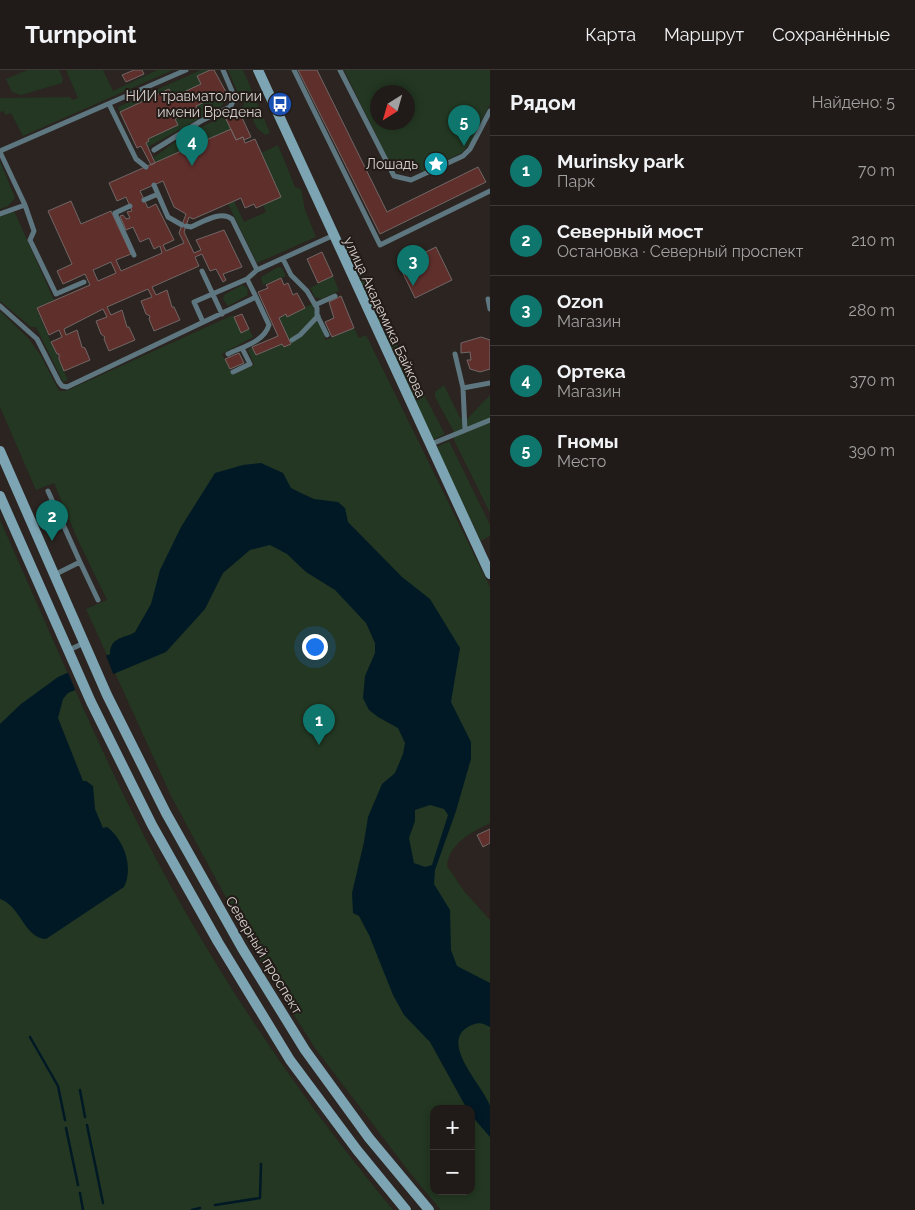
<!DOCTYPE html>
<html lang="ru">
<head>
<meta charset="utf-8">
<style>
	:root { --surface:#201b18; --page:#282421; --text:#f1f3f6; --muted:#a2a1a2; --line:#3d3937; --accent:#0f766e }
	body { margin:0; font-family:Raleway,sans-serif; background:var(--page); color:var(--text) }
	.controls { position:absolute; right:15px; bottom:15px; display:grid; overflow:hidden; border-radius:10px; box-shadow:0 2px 8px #0003 }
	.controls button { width:45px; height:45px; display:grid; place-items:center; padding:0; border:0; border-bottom:1px solid var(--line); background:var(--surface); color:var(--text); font:25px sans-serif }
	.compass { position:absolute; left:370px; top:15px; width:45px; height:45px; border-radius:50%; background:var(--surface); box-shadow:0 2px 8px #0003; rotate:217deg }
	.you { position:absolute; left:314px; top:576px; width:18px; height:18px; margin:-12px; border:4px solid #fff; border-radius:50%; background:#1a73e8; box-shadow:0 0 0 8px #1a73e833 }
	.badge { display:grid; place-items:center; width:32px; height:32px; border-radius:50%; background:var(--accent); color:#fff; font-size:16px; font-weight:700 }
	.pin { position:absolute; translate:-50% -41px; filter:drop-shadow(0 1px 2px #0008) }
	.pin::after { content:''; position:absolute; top:26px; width:18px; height:15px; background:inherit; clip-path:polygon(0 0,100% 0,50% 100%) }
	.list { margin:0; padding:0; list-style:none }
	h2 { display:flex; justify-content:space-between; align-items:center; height:65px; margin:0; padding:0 20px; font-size:21px }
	h2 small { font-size:16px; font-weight:400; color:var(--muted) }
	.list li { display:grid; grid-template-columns:32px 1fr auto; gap:15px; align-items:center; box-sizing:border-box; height:70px; padding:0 20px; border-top:1px solid var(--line) }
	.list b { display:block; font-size:19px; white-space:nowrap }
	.list p { margin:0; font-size:16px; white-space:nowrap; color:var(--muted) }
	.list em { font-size:16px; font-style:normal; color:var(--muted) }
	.map { position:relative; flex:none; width:490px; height:1140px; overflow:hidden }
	header { display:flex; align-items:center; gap:30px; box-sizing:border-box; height:70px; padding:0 25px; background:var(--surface); border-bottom:1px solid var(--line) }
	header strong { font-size:24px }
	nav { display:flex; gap:28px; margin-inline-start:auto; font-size:18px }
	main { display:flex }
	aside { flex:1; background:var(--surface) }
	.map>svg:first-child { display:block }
	.green { fill:#233722; fill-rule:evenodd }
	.water { fill:#001925; fill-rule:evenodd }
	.pier { fill:#2b2420 }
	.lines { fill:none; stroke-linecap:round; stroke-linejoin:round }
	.stream { stroke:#001925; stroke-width:2.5 }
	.building { fill:#5f2f2c; stroke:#716766; fill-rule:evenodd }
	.lane { stroke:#5d767f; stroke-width:5 }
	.secondary { stroke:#7ca4b2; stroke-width:10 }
	.labels { text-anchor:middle; stroke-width:4; stroke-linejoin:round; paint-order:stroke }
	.poi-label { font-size:14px; fill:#d6d1ce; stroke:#221b17; text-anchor:end }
	.street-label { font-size:14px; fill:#d6d1ce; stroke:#221b17 }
</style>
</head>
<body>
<header>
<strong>Turnpoint</strong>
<nav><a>Карта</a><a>Маршрут</a><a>Сохранённые</a></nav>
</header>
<main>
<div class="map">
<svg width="490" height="1140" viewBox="0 0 490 1140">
	<rect width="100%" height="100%" fill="#2b2420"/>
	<path class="green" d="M27 0H59L63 9 62 13 21 25 12 22 6 9Z
		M66 0H103L113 21 157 0H173L23 66 11 43 5 45 4 41 0 42V28L70 27 72 30 78 28Z
		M201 0H210L197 6 201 14 173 27 169 19 120 42 118 37Z
		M228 0H243L270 63 265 65 257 58 251 46 243 49 238 39 244 35V31L239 26Z
		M344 0H490V34L472 71 463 82 424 102 405 92 394 95 390 93ZM378 22H408V52H378Z
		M229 21 222 36 148 77 146 73 149 71 148 69 175 49 197 39 196 36Z
		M225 46 231 59 155 93 153 88 186 64Z
		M278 75 295 117 301 119 305 140 316 167 257 193 228 134 234 131 244 152 266 142 263 135 280 127 261 83Z
		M0 91 15 128 8 136 0 139Z
		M12 142 15 143 54 230 36 238 68 310 63 312 36 257H31L0 231V147Z
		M350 179 386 251 378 255 345 181Z
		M278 197 282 198 286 206 263 215 261 207Z
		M333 206 339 221 321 229 315 227 310 218Z
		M242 215 247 218 248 225 228 236 223 229 224 225Z
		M312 234 326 270 354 258 359 268 366 265 490 517V753C472 762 449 773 447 796L464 821 490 850V1140H441L410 1103 315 978 263 896 171 726 86 539 107 530 77 468 54 413 36 420 0 337V241L28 268 41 286 59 321H66L233 245 241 262 249 259 253 267 222 284 233 305 254 295 248 280 252 277 257 285 282 274 284 277 291 274 279 248 286 244 287 246ZM434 1039H471V1121H434Z
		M390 261 445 364 433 370 382 264Z
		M444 315 460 348 467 349 490 325V443L454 370V362L435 327V322Z
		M449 371 490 455V466L481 471 436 377Z
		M0 450C44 548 85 647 132 742 203 885 292 1018 393 1140H0Z"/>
	<path class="water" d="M261 393 283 403 291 418 301 423 314 429 338 432 345 438 348 452 402 507 430 529 460 578 451 632 471 672V689L456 741 435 800 434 814 450 840 451 880 457 896 490 913V957C483 953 479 952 472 955 435 970 484 1016 490 1036 490 1044 490 1058 490 1067L471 1045V1039H467L430 972 404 945 393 925 369 865 359 846 353 843 352 823 364 772 368 747 382 714 395 703 403 684 405 673 398 658 378 647 369 640 363 628 365 606 375 583V573L366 553 335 520 306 502 287 484 270 475 250 480 223 503 205 539 166 582 68 623 63 629 58 648 83 711H86L93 716 95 739 103 758 107 757C124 770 134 797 124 817L46 869C24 868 21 836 0 829V654L21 634 58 607 110 584C110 566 127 568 135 562L151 534 160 500 181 457 215 403 243 395ZM430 735 444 739 448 745 432 795 425 797 414 793 409 768 415 751V740Z"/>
	<path class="pier" d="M105 583 114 606 76 622 67 600Z"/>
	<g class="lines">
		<path class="stream" d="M30 967 58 1016 65 1050
			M80 1020 85 1047
			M87 1055 103 1133
			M66 1058 78 1115
			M80 1123 83 1140
			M215 1135 260 1128 261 1094
			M192 1140 200 1138"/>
	</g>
	<path class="building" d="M134 0H142L144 4 126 12 122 5Z
		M210 0H214L226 22 196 36 197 38 175 49 178 55 148 69 149 71 146 73 155 93 151 95 141 76 137 78 120 42 169 19 173 27 201 14 197 6Z
		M298 0H317L387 142 478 97 486 112 380 164Z
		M238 39 251 67 244 70 243 67 236 70 224 45Z
		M231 59 236 70 243 67 245 73 255 69 281 127 256 138 254 134 245 138 241 128 193 149 189 147 184 162 194 183 201 180 196 170 224 160 242 197 223 204 226 210 223 212 216 199 210 201 202 184 195 187 199 196 152 217 156 225 167 220 172 237H174L180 250 154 261 149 249 150 246 146 244 141 231 152 227 148 219 107 237 111 245 122 240 127 257H129L135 270 109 281 104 269 105 267 101 264 96 251 107 247 103 239 64 259 66 265 77 260 82 277 85 278 90 290 64 301 59 289V284H57L51 272 62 267 59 260 49 265 37 238 90 215 85 204 63 214 57 201 72 194 48 141 71 131 81 154 111 141 131 184 116 190 121 201 162 183 160 176 154 179 149 168 140 172 133 157 126 160 120 146 123 145 126 149 130 148 127 142 132 141 126 127 117 131 109 113ZM163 111 174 137 186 144 179 163 184 173 166 181 163 175 174 170 156 134 148 138 140 121ZM111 192 116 203 98 211 93 200Z
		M436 177 452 210 415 228 399 195Z
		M322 182 333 206 318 213 307 189Z
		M281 208 284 215 288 213 293 225 297 223 305 238 287 247 286 244 279 248 291 274 284 277 282 274 256 285 252 277 278 266 258 222 268 218 266 215Z
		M341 226 354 258 332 267 325 252 334 248 329 232Z
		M242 244 249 259 241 263 234 247Z
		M481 267 490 270V299L480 302 470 299 467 290H471L470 282 461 283V273Z
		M239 283 244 293 230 299 225 289Z
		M490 759V773L483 777 477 765Z"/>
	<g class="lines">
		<path class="lane" d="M294 0 380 175 490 121
			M340 0 394 106 411 110 463 86 470 79 490 41
			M109 34 136 89 146 97
			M154 80 201 51 230 37 235 28 223 0
			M0 81 186 0
			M0 82 25 135
			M154 115 168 147 182 155
			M144 130 158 124
			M130 136 115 143 134 185
			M0 144 25 135 34 161 30 170 56 224 84 212
			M186 156 191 157C203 152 221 140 232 149L257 200
			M283 189 291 205 307 221 317 238V245L327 265
			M202 201 222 244
			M488 229 490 239
			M315 235 335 226
			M0 236 37 269 59 312 62 316 67 317 256 227 247 209 257 200 332 166
			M203 252 194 232 247 209
			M292 270 300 265 318 246
			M228 284C242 277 264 272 269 255L256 227
			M455 284 463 318
			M233 302 250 294 242 278
			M465 360 463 318 490 313
			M429 375 490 350
			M48 421 80 492 56 504
			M80 492 98 530
			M69 580 84 573"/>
		<path class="secondary" d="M258 0 490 504
			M0 381 107 625 166 743 242 878 305 980 369 1068 429 1140
			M0 426 91 632 152 755 218 872 290 990 357 1080 406 1140"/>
	</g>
	<defs>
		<g id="bus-disc" transform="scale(1.25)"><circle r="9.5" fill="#1a4fb4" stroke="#221b17"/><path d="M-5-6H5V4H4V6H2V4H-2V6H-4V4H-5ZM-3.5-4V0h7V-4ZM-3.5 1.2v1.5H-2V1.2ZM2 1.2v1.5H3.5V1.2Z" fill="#fff"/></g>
		<g id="sight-disc" transform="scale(1.25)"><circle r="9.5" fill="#0f9aa8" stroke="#221b17"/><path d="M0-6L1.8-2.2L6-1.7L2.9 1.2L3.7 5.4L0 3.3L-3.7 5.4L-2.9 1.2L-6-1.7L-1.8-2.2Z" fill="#fff"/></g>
	</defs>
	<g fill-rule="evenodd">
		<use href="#bus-disc" x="280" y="34"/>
		<use href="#sight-disc" x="436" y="94"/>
	</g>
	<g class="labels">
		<g class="poi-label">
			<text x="262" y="31">НИИ травматологии<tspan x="262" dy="16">имени Вредена</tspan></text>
			<text x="418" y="99">Лошадь</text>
		</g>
		<g class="street-label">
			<text transform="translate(385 247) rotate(65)" y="5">улица Академика Байкова</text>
			<text transform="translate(264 885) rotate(59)" y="5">Северный проспект</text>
		</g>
	</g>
</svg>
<div class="controls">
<button>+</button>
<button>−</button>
</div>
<svg class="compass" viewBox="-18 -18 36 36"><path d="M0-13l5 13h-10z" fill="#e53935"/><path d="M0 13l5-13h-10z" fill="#a2a1a2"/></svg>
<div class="you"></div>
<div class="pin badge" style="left:319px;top:675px">1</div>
<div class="pin badge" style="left:52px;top:471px">2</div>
<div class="pin badge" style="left:413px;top:216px">3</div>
<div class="pin badge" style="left:192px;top:96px">4</div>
<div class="pin badge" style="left:464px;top:76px">5</div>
</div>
<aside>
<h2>Рядом<small>Найдено: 5</small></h2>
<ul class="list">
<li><span class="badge">1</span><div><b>Murinsky park</b><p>Парк</p></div><em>70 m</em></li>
<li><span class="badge">2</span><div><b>Северный мост</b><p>Остановка · Северный проспект</p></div><em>210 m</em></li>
<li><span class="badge">3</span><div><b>Ozon</b><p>Магазин</p></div><em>280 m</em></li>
<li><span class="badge">4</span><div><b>Ортека</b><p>Магазин</p></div><em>370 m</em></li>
<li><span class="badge">5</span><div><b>Гномы</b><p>Место</p></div><em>390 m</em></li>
</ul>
</aside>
</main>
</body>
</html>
